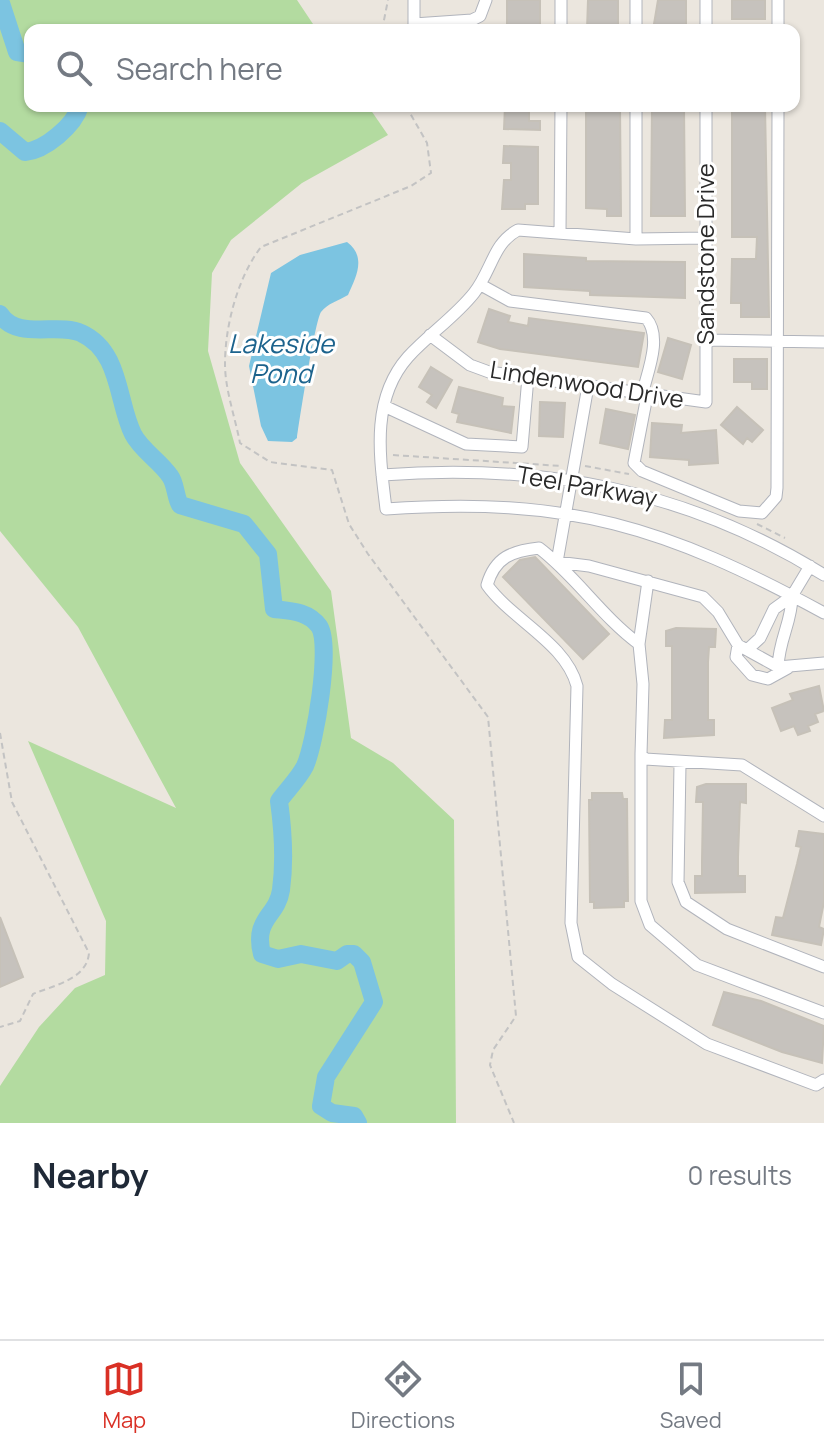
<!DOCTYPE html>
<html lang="en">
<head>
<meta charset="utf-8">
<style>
	:root { --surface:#fff; --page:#f6f6f7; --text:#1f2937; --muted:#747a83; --line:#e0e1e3; --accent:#d93025 }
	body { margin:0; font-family:Manrope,sans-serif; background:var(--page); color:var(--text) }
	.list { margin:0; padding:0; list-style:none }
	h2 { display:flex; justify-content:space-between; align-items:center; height:104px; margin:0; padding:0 32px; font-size:34px }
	h2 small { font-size:26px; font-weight:400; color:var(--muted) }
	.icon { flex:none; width:44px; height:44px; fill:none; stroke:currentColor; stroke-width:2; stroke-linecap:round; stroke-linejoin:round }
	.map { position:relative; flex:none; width:824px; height:1123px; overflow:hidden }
	.search { position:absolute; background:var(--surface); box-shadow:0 2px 6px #0004; left:24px; right:24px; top:24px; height:88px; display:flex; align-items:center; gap:20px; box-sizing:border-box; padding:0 28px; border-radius:16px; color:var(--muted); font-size:30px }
	.sheet { height:216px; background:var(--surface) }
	nav { display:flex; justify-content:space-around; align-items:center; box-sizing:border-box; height:112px; border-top:2px solid var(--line); background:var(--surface); font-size:22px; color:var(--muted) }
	nav a { display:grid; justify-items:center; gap:4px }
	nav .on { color:var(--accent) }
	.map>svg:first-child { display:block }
	.green { fill:#b3dba0 }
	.water { fill:#7cc4e1 }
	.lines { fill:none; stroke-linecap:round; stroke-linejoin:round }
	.river { stroke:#7cc4e1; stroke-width:18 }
	.building { fill:#c6c2bd; stroke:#c6c1b8; stroke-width:2 }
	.minor-casing { stroke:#b1b4bc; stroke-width:13 }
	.path { stroke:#c3c3c3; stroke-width:2; stroke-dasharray:6 4; stroke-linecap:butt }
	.minor { stroke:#fff; stroke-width:11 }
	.labels { text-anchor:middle; stroke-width:6; stroke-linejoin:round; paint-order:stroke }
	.street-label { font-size:24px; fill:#2a2a2a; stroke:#fff }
	.water-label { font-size:26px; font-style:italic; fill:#1c638d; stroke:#fff }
</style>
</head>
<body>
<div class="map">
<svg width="824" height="1123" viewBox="0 0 824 1123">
	<rect width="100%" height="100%" fill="#ebe6de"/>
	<path class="green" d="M0 0H297L317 30H30V106H368L388 135 302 183 231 240 212 273 208 351 240 463 331 591 351 738 393 763 454 820 456 1123H0V1086L39 1027 75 988 105 975 106 921 28 741 176 808 78 627 0 531Z"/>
	<path class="water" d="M347 242C367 257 356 277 348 295 338 301 328 303 321 312 315 321 299 422 297 438L292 442 268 441 261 426 249 366 271 273 300 255Z"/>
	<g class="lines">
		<path class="river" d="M0 0 17 52 30 54
			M0 131 25 152C45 150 74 126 80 106
			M0 314C17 341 58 322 81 333 121 351 117 402 133 434 141 450 160 461 170 476 176 484 175 496 180 505L244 524 268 554 274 609C291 611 308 611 319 626 332 644 315 744 305 766 299 778 287 790 279 801 283 830 285 861 281 890 277 917 253 918 262 954L278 959 301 954 337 961 347 954H354L362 962 374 1002 326 1077 321 1106 332 1113 354 1116 358 1123"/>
	</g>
	<path class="building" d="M507 0H540V30H507Z
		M588 0H618V30H587Z
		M658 0H686V30H653Z
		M732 0H765V19H732Z
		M505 106H529V121H540V130L504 129Z
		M586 106H620L621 216H607V209L586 208Z
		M652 106H684L685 216H651Z
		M732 106H765L769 317H741V303H731L732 259H756L757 237H732Z
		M504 146 538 147V204H525V209H502L504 180H511V163H503Z
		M524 254 586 258V261L685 262V298L590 295V291L524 287Z
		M489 309 510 316 508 322 528 326 529 318 644 333 638 367 500 349 478 342Z
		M668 338 691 345 682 379 658 372Z
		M734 359H767V389H752V382H734Z
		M431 367 452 380 436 408 427 402 432 395 419 387Z
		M459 387 503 398 502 406 514 407 511 433 457 422 459 414 452 412Z
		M540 402 565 403 563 437 539 436Z
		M737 407 763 430 752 442 747 438 743 444 721 425Z
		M606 409 635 415 628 449 600 443Z
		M652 423 682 425 681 433 716 430 718 463 689 465V460L650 457Z
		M535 557 609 634 583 659 503 577 520 560Z
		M676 628 716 629 715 647H709L708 662V720H714V735L664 738 665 720H672V646H666V631Z
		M819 686 824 711 815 714 818 722 808 726 810 731 798 735 794 726 781 731 772 708 793 700 790 694Z
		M706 784H746V803L740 802 738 857V876H745V892L695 893V876H702V861L703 802H696L697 787Z
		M592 793H622L623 799H627L628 901H624V907L594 908V902H590L589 800H592Z
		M799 831 824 834V902L819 927 824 929 821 945 772 935 776 917 783 918 797 864 801 847 796 846Z
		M0 917 23 977 0 987Z
		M724 992 761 1001 824 1026 822 1063 782 1052 713 1025Z"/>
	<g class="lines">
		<g class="minor-casing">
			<path id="minor" d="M414 0V30
				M706 0V30
				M414 24 472 20 480 16 486 0
				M561 30V0
				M636 30V0
				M778 30V0
				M560 232 561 106
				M707 238 636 239 518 230C493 243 492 270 474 293 455 317 429 334 408 357 370 400 380 458 386 509 568 496 666 527 824 613
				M636 239V106
				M481 285 510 301 646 318C663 337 647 373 642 395
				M430 335 470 365 489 372 706 402V106
				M706 340 824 342
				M588 386 557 562 589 566 703 597 718 612 738 645 778 667 824 663
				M647 396 634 463 642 471 739 511 762 513 776 497 777 488 778 106
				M384 406 466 444 522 447 528 377
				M382 475C542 463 686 489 824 575
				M639 644 648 581
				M738 645 736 657 752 675 768 679 788 668
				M747 650 760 638 774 609 792 596 810 566
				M778 667C779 639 792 622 792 596
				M641 754V901L650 925 697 965 824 1013
				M680 764 678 882 686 902 727 929 824 967
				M824 816 742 765 645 759 641 754 643 684 639 644C601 616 576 576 539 548 512 551 495 557 487 585 512 620 566 643 577 686L571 923 578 957 612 984 707 1044 816 1085 824 1080"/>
		</g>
		<path class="path" d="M382 30 388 0
			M406 106 427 143 431 173 411 186 261 247C238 277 225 325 225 364 225 389 235 417 240 443L270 462 332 470 349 524 368 554 488 717 516 1016 493 1050 490 1065 514 1123
			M393 455 562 466
			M585 466 629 474
			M757 524 785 538
			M0 733 12 802 89 953C87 979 55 985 33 994L20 1021 0 1027"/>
		<use href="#minor" class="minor"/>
	</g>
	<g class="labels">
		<g class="street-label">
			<text transform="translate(706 254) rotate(-90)" y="8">Sandstone Drive</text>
			<text transform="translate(587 385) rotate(9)" y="8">Lindenwood Drive</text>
			<text transform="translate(587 487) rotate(10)" y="8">Teel Parkway</text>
		</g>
		<g class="water-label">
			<text x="281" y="353">Lakeside<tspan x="281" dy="30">Pond</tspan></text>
		</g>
	</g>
</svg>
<div class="search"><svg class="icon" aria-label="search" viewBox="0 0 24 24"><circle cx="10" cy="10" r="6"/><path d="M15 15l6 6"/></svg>Search here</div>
</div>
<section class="sheet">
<h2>Nearby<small>0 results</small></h2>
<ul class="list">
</ul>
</section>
<nav>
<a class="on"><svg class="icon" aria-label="map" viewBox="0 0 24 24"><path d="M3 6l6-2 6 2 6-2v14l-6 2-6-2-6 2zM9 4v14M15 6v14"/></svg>Map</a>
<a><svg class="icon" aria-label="directions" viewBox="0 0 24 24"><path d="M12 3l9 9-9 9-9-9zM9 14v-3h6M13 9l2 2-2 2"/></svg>Directions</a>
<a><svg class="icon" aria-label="saved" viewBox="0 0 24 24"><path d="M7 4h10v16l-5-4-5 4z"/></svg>Saved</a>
</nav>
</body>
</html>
